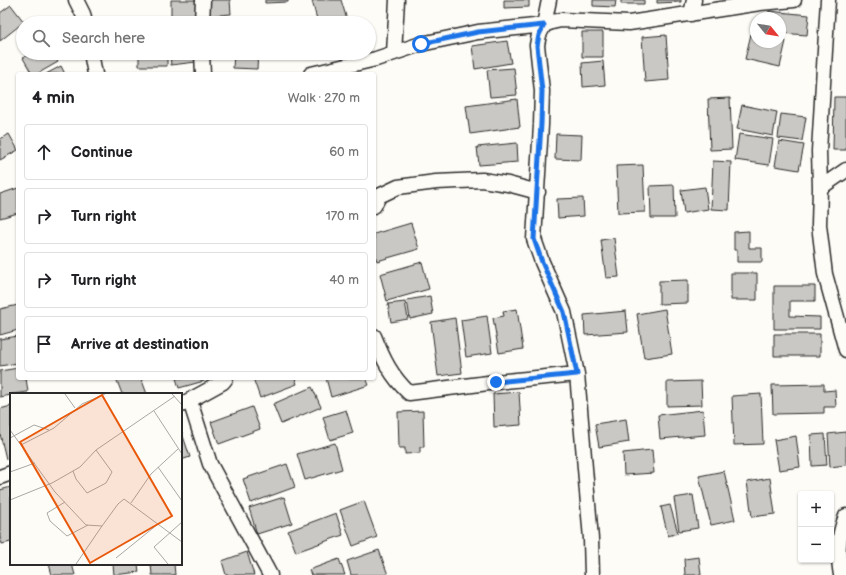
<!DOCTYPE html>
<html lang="en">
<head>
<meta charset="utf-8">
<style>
	:root { --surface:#fff; --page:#f6f6f6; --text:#202124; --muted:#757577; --line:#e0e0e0 }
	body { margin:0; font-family:"Balsamiq Sans",sans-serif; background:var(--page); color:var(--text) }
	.controls { position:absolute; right:12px; bottom:12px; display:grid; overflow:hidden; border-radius:4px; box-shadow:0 1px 3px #0004 }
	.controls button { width:36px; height:36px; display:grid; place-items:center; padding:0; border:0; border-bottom:1px solid var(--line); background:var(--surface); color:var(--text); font:20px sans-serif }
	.compass { position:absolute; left:750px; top:12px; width:36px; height:36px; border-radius:50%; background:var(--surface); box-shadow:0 1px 3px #0004; rotate:120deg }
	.stop { position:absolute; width:12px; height:12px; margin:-9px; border:3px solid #1a73e8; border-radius:50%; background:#fff }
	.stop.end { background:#1a73e8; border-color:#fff; box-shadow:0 1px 4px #0008 }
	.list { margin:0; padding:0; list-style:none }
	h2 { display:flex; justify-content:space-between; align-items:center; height:52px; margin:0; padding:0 16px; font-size:17px }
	h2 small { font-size:13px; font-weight:400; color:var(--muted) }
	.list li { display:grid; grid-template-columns:26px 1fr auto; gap:12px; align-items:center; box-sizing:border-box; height:56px; margin:0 8px 8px; padding:0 8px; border:1px solid var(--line); border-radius:4px }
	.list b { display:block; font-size:15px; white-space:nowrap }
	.list em { font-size:13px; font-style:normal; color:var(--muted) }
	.icon { flex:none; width:22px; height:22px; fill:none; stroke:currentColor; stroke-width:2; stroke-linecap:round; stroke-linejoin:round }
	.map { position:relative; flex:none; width:846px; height:575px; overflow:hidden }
	.search { position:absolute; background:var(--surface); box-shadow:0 1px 3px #0004; left:16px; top:16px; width:360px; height:44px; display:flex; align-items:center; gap:10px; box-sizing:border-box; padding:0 14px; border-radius:22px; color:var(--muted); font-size:15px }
	.panel { position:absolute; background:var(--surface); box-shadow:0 1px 3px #0004; left:16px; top:72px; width:360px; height:308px; border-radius:4px }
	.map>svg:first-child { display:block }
	.building { fill:#c9c8c4; stroke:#2b2b2b }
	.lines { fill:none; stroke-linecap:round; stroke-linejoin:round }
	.minor-casing { stroke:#2b2b2b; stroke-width:17 }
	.minor { stroke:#fdfcf7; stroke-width:14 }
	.route { stroke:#1a73e8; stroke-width:5 }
	.inset-road { fill:none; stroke:#a9a8a5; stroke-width:1 }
	.view { fill:#e8590c; fill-opacity:0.15; stroke:#e8590c; stroke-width:2 }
	.inset-edge { fill:none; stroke:#2b2b2b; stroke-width:2 }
</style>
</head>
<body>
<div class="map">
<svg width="846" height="575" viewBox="0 0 846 575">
	<rect width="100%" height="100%" fill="#fdfcf7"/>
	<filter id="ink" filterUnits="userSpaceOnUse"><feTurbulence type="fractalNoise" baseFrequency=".025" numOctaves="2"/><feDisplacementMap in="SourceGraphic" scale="8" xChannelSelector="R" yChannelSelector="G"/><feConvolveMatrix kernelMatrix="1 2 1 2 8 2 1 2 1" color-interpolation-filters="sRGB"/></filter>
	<g filter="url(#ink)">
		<path class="building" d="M171 0H196V23H171Z
			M206 0H230L231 14 208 16Z
			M265 0H288V2L265 3Z
			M315 0H341L348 23H318L312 1Z
			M504 0H529V7L504 8Z
			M593 0H616L615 7 593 6Z
			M621 0H644V4H621Z
			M657 0H681V2L657 3Z
			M11 5 24 22 0 41V13Z
			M769 11 809 15 807 35 780 33V18H768Z
			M582 32H603V57H582Z
			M751 34 756 35V42H780V40L786 41 780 67 745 59Z
			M666 35 669 80 645 82 642 37Z
			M507 41 511 63 475 69 472 46Z
			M31 53H52L58 62 37 74H32L23 58Z
			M139 53H167V66H139Z
			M170 53H195L196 62 171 65Z
			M234 53H258L257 69 233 68Z
			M603 61 605 85 583 87 582 63Z
			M61 66 65 74H46Z
			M514 68 517 95 490 97 487 70Z
			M834 97H846V150H833Z
			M730 98 732 149 710 150 708 99Z
			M517 99 520 127 470 134 466 106Z
			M742 105 777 112 773 136 737 129Z
			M781 114 806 117 802 141 778 138Z
			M9 134 18 150 0 160V139Z
			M556 134 582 135 581 160 555 159Z
			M739 134 773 139 769 165 735 160Z
			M779 141 804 145 799 170 775 166Z
			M517 143 518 162 479 165 477 147Z
			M713 161 731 162 729 210 711 209Z
			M643 165 645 212 618 213 616 166Z
			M674 185 675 218H651L650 186Z
			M705 187 708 209 684 213 681 190Z
			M18 188V213L0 218V194Z
			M583 198 584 216 558 218 557 199Z
			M411 223 419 249 377 261 374 252V234Z
			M749 231V248H762V262H737V250H734V232Z
			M614 238 619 277 606 278 601 240Z
			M422 262 429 289 387 301 380 274Z
			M731 273H757V300H731Z
			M688 280V303L659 304V281Z
			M774 286H815V301H790V316L820 317V329H774Z
			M430 296 433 314 410 319 407 300Z
			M405 302 408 319 391 322 388 304Z
			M18 305V330L0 335V309Z
			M517 309 523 349 499 353 493 318 504 316 503 311Z
			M665 309 672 354 644 358 637 314Z
			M626 311 628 332 585 335 584 315Z
			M487 316 492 353 466 357 461 320Z
			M455 318 462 373 438 376 431 322Z
			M774 334H820V356H774Z
			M18 336V363L0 366V339Z
			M18 368V378H26L28 392 11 394V395L0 397V371Z
			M116 378H141L147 394H122Z
			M176 378H203L204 381 179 388Z
			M253 378H295L297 384 260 398Z
			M326 378H366L369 385 331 397Z
			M701 381 702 405 667 406V382Z
			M824 384V391L835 390 836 407H824V413L773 414 772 385Z
			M312 387 321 407 281 424 273 404Z
			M519 392 521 425 494 427 493 394Z
			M761 394 763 444 734 445 732 396Z
			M11 406V458L6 459 0 434V409Z
			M252 407 260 429 219 444 211 422Z
			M346 410 353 433 330 440 323 417Z
			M703 410 705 435 660 439 658 415Z
			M423 411 424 447H420V453L405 454V448H399L398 412Z
			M626 419 629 442 599 447 595 424Z
			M181 430 190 457 181 460Z
			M846 432V465L830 467 828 434Z
			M825 434 827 465 812 466 811 435Z
			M796 436 800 467 779 470 774 440Z
			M335 443 342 469 305 480 297 454Z
			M652 450 654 473 624 475 623 453Z
			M287 464 295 487 251 503 243 479Z
			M724 471 735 520 711 525 699 476Z
			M770 478 775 514 752 517 747 482Z
			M11 487V542L2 544 0 537V490Z
			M693 495 698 528 679 531 674 498Z
			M284 497 292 523 257 534 249 508Z
			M364 501 377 537 353 546 340 510Z
			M670 505 678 533 668 536 661 507Z
			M336 513 343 535 296 552 288 531Z
			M379 550 388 575H351L347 561Z
			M247 552 254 575H226L222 561Z
			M699 557 701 575H685L684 559Z
			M339 559 345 575H311L309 570Z
			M49 564H72L75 575H52Z
			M113 564H138L139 572 114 575Z
			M151 564H174L175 575H152Z"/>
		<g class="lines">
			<g class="minor-casing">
				<path id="minor" d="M76 0 83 14 85 23
					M549 0 544 25 539 35 537 45 542 91 541 125 534 239 542 262 564 312 577 374 591 539 592 575
					M828 0 819 151 820 188 819 225 825 274 846 350
					M691 14 694 0
					M202 23 203 0
					M91 53 95 74
					M202 53 203 74
					M394 53 397 0
					M311 74 376 59 421 44 478 32 544 25 552 22 561 20 629 23 760 3 794 0
					M820 188 846 170
					M374 206 379 196 398 187 436 182 482 180 508 184 538 192
					M374 336C383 359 391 376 409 393L496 382 577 374
					M190 401 210 464 270 575
					M181 405 223 382 226 378
					M0 477 11 473
					M841 575C837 551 838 538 846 516"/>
			</g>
			<use href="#minor" class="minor"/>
		</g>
	</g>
	<g class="lines" filter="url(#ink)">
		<path class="route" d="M421 44 478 32 544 25 539 35 537 46 542 91 541 124 534 239 542 262 564 312 577 374 496 382"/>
	</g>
	<g transform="translate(10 393)">
		<rect width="172" height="172" fill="#fdfcf7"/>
		<path class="inset-road" d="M55 1 65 15M162 1 172 12M144 18 172 61M0 37 45 99 76 132 92 133 108 111 114 106 172 149M0 45 24 32 39 37M11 52 44 35 72 11 95 1M148 74 172 108M63 78 66 86 77 100 96 90 102 79 86 57M0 79 25 70M0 107 42 90 70 74 86 57 165 3M55 109 37 120 40 128 57 143 78 132M121 110 141 81 168 56M106 165 148 131M66 171 92 133M158 171 144 154 172 129"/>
		<path class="view" d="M92 2 162 123 80 170 10 49Z"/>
		<rect width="172" height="172" class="inset-edge"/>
	</g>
</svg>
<div class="controls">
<button>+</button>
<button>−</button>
</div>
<svg class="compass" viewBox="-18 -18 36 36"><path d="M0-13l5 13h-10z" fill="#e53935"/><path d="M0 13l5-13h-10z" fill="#757577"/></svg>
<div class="stop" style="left:421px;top:44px"></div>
<div class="stop end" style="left:496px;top:382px"></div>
<div class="search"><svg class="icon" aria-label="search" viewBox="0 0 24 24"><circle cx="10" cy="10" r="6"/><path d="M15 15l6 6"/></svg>Search here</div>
<section class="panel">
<h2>4 min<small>Walk · 270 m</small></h2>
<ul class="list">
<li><svg class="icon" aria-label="ahead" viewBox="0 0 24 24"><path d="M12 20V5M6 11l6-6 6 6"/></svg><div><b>Continue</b></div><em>60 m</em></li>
<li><svg class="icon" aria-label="right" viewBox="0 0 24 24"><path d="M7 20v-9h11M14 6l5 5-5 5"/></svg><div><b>Turn right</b></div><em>170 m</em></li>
<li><svg class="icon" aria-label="right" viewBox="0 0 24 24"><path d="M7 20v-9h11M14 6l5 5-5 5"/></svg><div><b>Turn right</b></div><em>40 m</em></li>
<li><svg class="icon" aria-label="arrive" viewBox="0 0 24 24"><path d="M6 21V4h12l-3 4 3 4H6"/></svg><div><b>Arrive at destination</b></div></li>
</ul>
</section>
</div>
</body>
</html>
